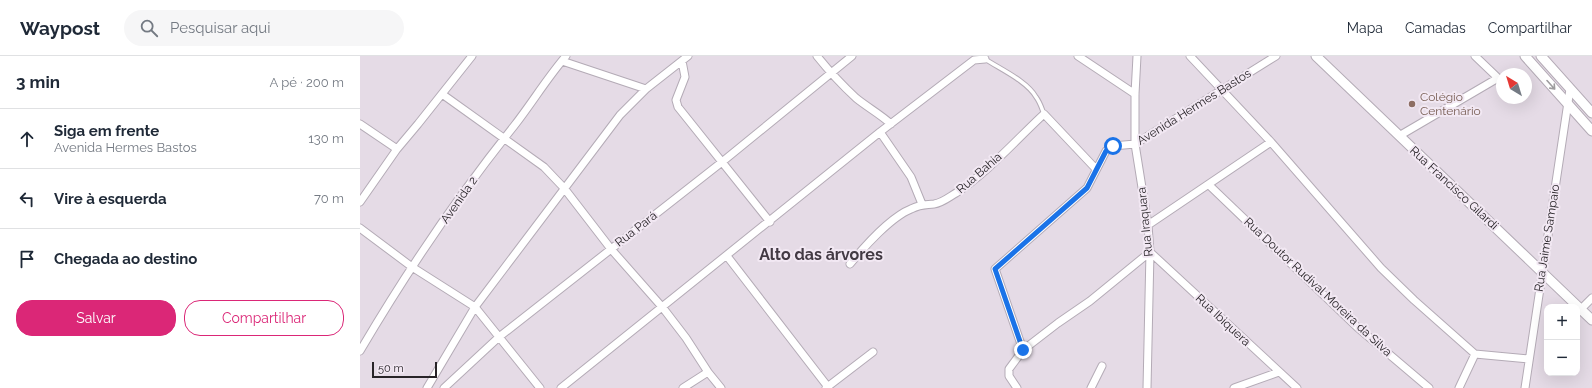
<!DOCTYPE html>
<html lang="pt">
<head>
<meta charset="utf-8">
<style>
	:root { --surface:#fff; --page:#f6f6f7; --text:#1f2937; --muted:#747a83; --line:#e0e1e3; --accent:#db2777 }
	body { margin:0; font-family:Raleway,sans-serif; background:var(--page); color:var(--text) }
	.controls { position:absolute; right:12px; bottom:12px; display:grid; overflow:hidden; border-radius:8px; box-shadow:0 4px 16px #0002 }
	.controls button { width:36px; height:36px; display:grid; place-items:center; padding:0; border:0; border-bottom:1px solid var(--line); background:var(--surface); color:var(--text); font:20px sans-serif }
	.compass { position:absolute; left:1136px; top:12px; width:36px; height:36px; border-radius:50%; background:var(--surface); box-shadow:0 4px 16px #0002; rotate:322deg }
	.scale { position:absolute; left:12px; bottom:10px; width:65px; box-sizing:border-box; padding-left:4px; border:2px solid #282428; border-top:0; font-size:11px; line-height:14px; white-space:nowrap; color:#282428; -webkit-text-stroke:3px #f2e8f3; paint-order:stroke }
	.stop { position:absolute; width:12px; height:12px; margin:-9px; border:3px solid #1a73e8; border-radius:50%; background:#fff }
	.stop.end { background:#1a73e8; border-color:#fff; box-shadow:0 1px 4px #0008 }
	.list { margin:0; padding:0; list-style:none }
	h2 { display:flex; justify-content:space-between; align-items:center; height:52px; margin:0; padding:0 16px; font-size:17px }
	h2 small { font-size:13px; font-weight:400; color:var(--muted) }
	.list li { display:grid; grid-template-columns:26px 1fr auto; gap:12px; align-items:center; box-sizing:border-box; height:60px; padding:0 16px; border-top:1px solid var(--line) }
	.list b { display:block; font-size:15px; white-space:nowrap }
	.list p { margin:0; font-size:13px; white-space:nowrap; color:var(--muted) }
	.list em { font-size:13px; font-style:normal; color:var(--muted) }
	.actions { display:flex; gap:8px; padding:12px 16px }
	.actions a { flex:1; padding:9px 0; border:1px solid var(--accent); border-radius:16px; text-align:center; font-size:14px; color:var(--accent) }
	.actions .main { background:var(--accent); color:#fff }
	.icon { flex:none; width:22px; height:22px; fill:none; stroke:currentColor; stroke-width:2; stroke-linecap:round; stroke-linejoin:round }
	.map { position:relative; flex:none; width:1232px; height:332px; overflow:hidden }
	header { display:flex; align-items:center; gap:24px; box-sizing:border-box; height:56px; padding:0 20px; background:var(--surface); border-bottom:1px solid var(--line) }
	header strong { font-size:19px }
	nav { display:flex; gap:22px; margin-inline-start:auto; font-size:14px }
	.search { width:280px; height:36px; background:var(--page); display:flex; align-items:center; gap:10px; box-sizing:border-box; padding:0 14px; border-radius:22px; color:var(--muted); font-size:15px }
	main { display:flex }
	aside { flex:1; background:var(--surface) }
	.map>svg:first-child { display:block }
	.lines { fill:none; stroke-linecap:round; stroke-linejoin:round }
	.service-casing { stroke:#b4abb6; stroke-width:5.5 }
	.minor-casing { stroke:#b4abb6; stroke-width:9 }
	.tertiary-casing { stroke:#b4abb6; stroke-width:11 }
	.service { stroke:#fff; stroke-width:3.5 }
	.minor { stroke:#fff; stroke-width:7 }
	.tertiary { stroke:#fff; stroke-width:9 }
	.oneway { stroke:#9e9c9e }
	.route { stroke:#1a73e8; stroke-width:5 }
	.education-dot { fill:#8d6e63; stroke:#f2e8f3; stroke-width:1.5 }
	.labels { text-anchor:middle; stroke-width:4; stroke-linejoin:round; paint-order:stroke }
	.education-label { font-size:12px; fill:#785e54; stroke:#f2e8f3; text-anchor:start }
	.street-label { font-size:12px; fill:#282428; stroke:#f2e8f3 }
	.district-label { font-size:16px; font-weight:bold; fill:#433a44; stroke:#f2e8f3 }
</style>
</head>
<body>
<header>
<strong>Waypost</strong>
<div class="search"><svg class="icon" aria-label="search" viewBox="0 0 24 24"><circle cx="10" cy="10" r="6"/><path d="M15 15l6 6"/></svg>Pesquisar aqui</div>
<nav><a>Mapa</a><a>Camadas</a><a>Compartilhar</a></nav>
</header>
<main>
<aside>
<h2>3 min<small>A pé · 200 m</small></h2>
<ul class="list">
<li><svg class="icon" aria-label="ahead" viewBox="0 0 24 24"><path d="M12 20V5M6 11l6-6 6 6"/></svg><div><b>Siga em frente</b><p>Avenida Hermes Bastos</p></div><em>130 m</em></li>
<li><svg class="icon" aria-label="left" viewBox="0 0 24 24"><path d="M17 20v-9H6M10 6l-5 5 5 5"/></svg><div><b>Vire à esquerda</b></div><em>70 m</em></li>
<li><svg class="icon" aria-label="arrive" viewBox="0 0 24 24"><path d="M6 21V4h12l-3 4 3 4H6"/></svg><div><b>Chegada ao destino</b></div></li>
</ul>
<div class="actions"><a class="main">Salvar</a><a>Compartilhar</a></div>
</aside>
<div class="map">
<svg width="1232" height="332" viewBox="0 0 1232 332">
	<rect width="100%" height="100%" fill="#e5dbe6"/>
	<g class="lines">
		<g class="service-casing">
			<path id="service" d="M625 3C640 13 667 25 676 41 680 46 682 53 684 58"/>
		</g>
		<g class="minor-casing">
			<path id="minor" d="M457 0C469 15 482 29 496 42 507 51 520 58 531 68
				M718 0 775 38
				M777 0 775 38V88L788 169 790 196 787 332
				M830 0 911 86 1021 212 1054 244 1115 298 1168 303
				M202 5 286 33
				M322 5 325 21 316 44 318 51 410 166
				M82 38 184 111 204 132 251 193 303 252 326 282 348 316 361 332
				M0 68 37 93
				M520 76 551 121 562 148
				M1039 80 1138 22 1115 0
				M849 129 997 271 1069 332
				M0 146 37 93 58 68 112 0
				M788 169 911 86
				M0 172 52 211 115 251 180 332
				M367 200 468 331
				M490 208C504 191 531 161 551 153 561 148 564 149 574 148 582 147 589 141 596 137 627 117 656 84 684 58L736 113
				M1221 253 1232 242
				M663 294 635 213 727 132 746 95 753 90 775 88 916 0
				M0 295C46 217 97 141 154 70 172 47 187 22 206 0
				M67 332 115 251 260 59 286 33 328 0
				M84 332 139 281 362 106 492 0
				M201 332 520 76 614 4 625 3
				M323 332 348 316
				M466 332 513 296
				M657 332 649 320V313L663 294 698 267 730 245 790 196 937 332
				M731 332 742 310
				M874 332 919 316
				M1099 332 1115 298
				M1165 332 1210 33"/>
		</g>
		<g class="tertiary-casing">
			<path id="tertiary" d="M956 0 1232 264
				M1165 0 1232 75
				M1181 0 1232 57"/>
		</g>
		<use href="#service" class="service"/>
		<use href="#minor" class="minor"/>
		<use href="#tertiary" class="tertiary"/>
	</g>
	<defs><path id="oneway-shaft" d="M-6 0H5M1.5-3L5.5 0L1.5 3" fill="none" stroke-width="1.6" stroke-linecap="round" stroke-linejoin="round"/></defs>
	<use class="oneway" href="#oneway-shaft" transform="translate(1191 29) rotate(48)"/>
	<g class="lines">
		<path class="route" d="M663 294 635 213 727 132 746 95 753 90"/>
	</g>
	<circle class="education-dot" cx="1052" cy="48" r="4"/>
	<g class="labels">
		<g class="education-label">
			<text x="1060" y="45">Colégio<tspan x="1060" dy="14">Centenário</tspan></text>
		</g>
		<g class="street-label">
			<text transform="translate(834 51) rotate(-32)" y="4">Avenida Hermes Bastos</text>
			<text transform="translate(619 117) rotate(-41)" y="4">Rua Bahia</text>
			<text transform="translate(1094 132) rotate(43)" y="4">Rua Francisco Gilardi</text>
			<text transform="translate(99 144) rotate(-55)" y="4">Avenida 2</text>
			<text transform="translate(785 166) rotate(-96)" y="4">Rua Iraquara</text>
			<text transform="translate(276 173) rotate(-38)" y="4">Rua Pará</text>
			<text transform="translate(1187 182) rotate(-81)" y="4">Rua Jaime Sampaio</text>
			<text transform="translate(958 231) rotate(43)" y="4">Rua Doutor Rudival Moreira da Silva</text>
			<text transform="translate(863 264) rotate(43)" y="4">Rua Ibiquera</text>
		</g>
		<g class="district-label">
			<text x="461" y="204">Alto das árvores</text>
		</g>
	</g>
</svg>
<div class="controls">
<button>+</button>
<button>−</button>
</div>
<svg class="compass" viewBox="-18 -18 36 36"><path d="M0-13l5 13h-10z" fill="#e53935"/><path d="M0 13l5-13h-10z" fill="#747a83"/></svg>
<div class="scale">50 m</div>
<div class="stop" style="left:753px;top:90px"></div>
<div class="stop end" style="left:663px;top:294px"></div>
</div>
</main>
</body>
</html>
